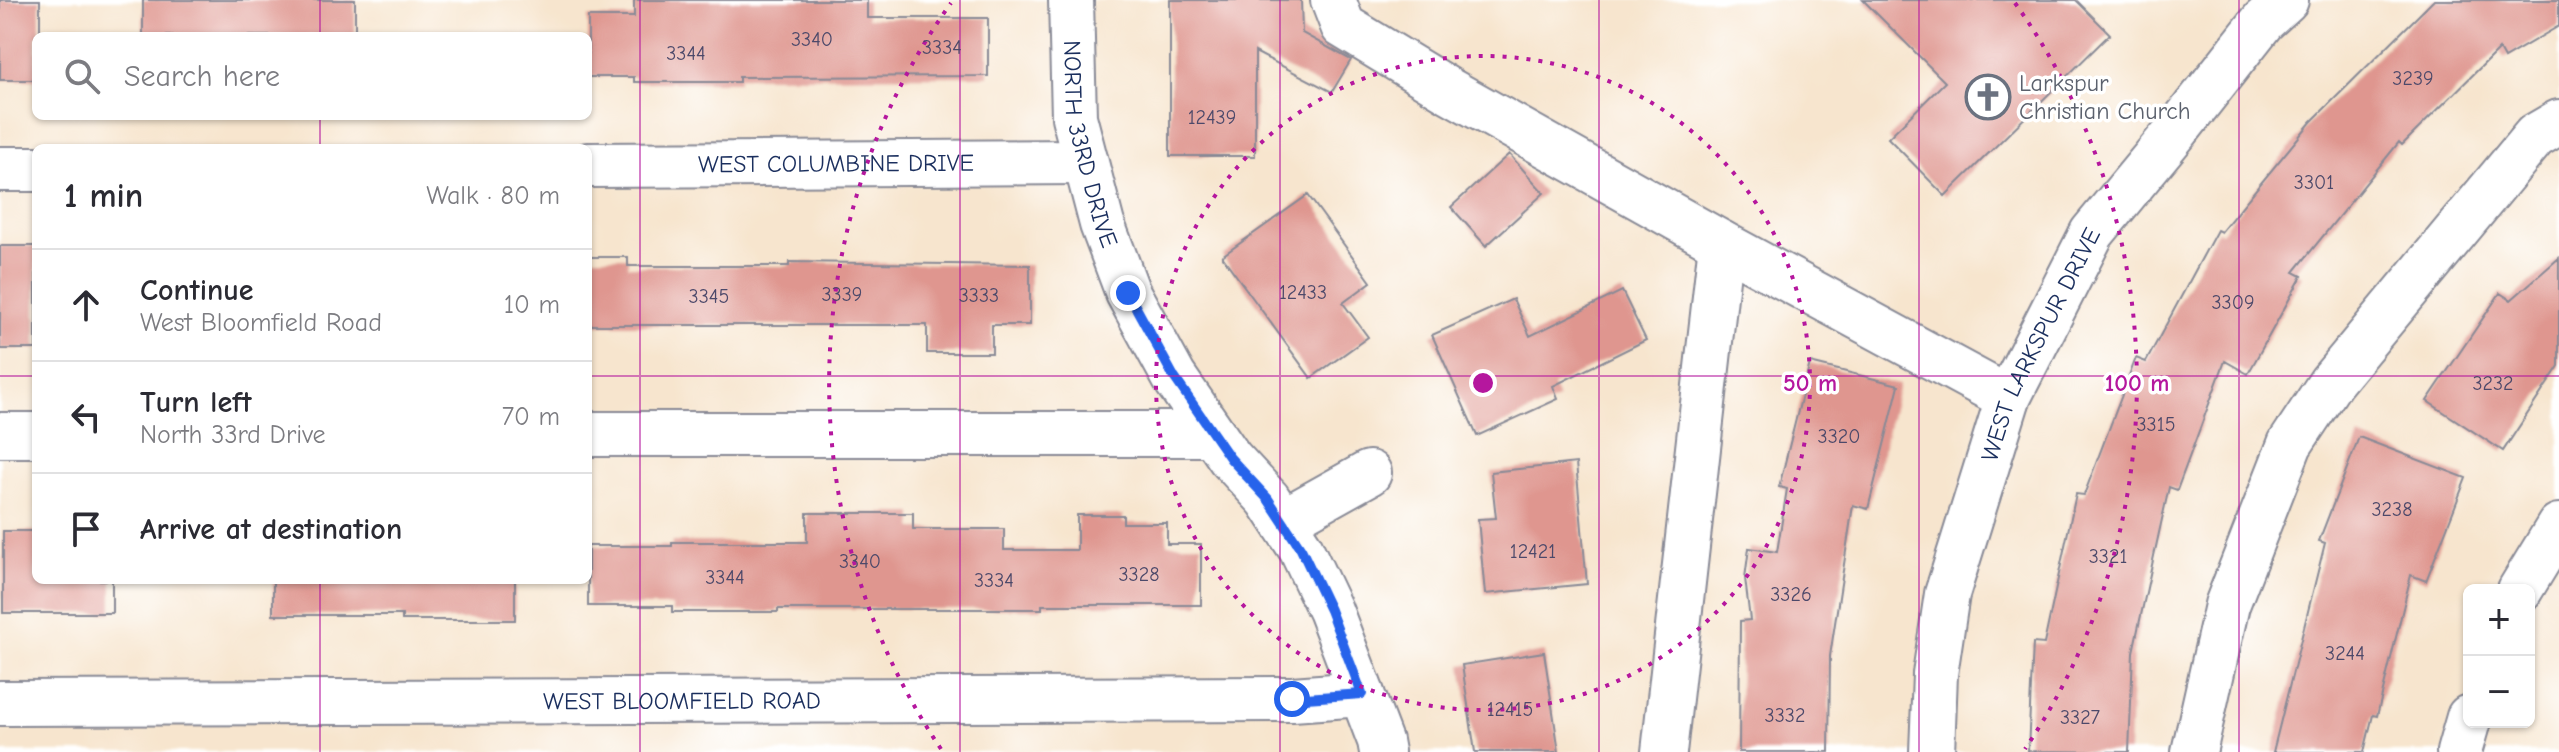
<!DOCTYPE html>
<html lang="en">
<head>
<meta charset="utf-8">
<style>
	:root { --surface:#fff; --page:#f7f7f7; --text:#2b2b33; --muted:#7c7c81; --line:#e1e1e2 }
	body { margin:0; font-family:"Comic Neue",sans-serif; background:var(--page); color:var(--text) }
	.controls { position:absolute; right:24px; bottom:24px; display:grid; overflow:hidden; border-radius:12px; box-shadow:0 2px 6px #0004 }
	.controls button { width:72px; height:72px; display:grid; place-items:center; padding:0; border:0; border-bottom:2px solid var(--line); background:var(--surface); color:var(--text); font:40px sans-serif }
	.stop { position:absolute; width:24px; height:24px; margin:-18px; border:6px solid #2563eb; border-radius:50%; background:#fff }
	.stop.end { background:#2563eb; border-color:#fff; box-shadow:0 2px 8px #0008 }
	.list { margin:0; padding:0; list-style:none }
	h2 { display:flex; justify-content:space-between; align-items:center; height:104px; margin:0; padding:0 32px; font-size:34px }
	h2 small { font-size:26px; font-weight:400; color:var(--muted) }
	.list li { display:grid; grid-template-columns:52px 1fr auto; gap:24px; align-items:center; box-sizing:border-box; height:112px; padding:0 32px; border-top:2px solid var(--line) }
	.list b { display:block; font-size:30px; white-space:nowrap }
	.list p { margin:0; font-size:26px; white-space:nowrap; color:var(--muted) }
	.list em { font-size:26px; font-style:normal; color:var(--muted) }
	.icon { flex:none; width:44px; height:44px; fill:none; stroke:currentColor; stroke-width:2; stroke-linecap:round; stroke-linejoin:round }
	.map { position:relative; flex:none; width:2559px; height:752px; overflow:hidden }
	.search { position:absolute; background:var(--surface); box-shadow:0 2px 6px #0004; left:32px; top:32px; width:560px; height:88px; display:flex; align-items:center; gap:20px; box-sizing:border-box; padding:0 28px; border-radius:12px; color:var(--muted); font-size:30px }
	.panel { position:absolute; background:var(--surface); box-shadow:0 2px 6px #0004; left:32px; top:144px; width:560px; height:440px; border-radius:12px }
	.map>svg:first-child { display:block }
	.building { fill:#df968f }
	.lines { fill:none; stroke-linecap:round; stroke-linejoin:round }
	.minor-casing { stroke:#898a96; stroke-width:48 }
	.minor { stroke:#fff; stroke-width:44 }
	.route { stroke:#2563eb; stroke-width:10 }
	.grid { fill:none; stroke:#b5179e; stroke-width:2; stroke-opacity:0.55 }
	.ring { fill:none; stroke:#b5179e; stroke-width:4; stroke-dasharray:4 8 }
	.labels { text-anchor:middle; stroke-width:7; stroke-linejoin:round; paint-order:stroke }
	.number-label { font-size:20px; fill:#4c496a }
	.worship-label { font-size:24px; fill:#5b616d; stroke:#fff; text-anchor:start }
	.street-label { font-size:24px; fill:#1b2f5e; stroke:#fff }
	.centre { fill:#b5179e; stroke:#fff; stroke-width:4 }
	.ring-label { font-size:24px; text-anchor:middle; font-weight:bold; fill:#b5179e; stroke:#fff; stroke-width:7; stroke-linejoin:round; paint-order:stroke }
</style>
</head>
<body>
<div class="map">
<svg width="2559" height="752" viewBox="0 0 2559 752">
	<rect width="100%" height="100%" fill="#fff"/>
	<filter id="ink" filterUnits="userSpaceOnUse"><feTurbulence type="fractalNoise" baseFrequency=".0125" numOctaves="2"/><feDisplacementMap in="SourceGraphic" scale="16" xChannelSelector="R" yChannelSelector="G"/><feConvolveMatrix kernelMatrix="1 2 1 2 8 2 1 2 1" color-interpolation-filters="sRGB"/></filter>
	<filter id="wash" filterUnits="userSpaceOnUse"><feTurbulence type="fractalNoise" baseFrequency=".006" numOctaves="4" result="noise"/><feDisplacementMap in="SourceGraphic" scale="32" xChannelSelector="R" yChannelSelector="G"/><feGaussianBlur stdDeviation="1.8" result="paint"/><feColorMatrix in="noise" values="0 0 0 0 0 0 0 0 0 0 0 0 0 0 0 0 0 1.4 0 .05"/><feComposite in="paint" operator="in"/></filter>
	<g filter="url(#wash)">
		<rect width="100%" height="100%" fill="#f7e5ce"/>
		<g id="blocks">
			<path class="building" d="M0 0H40V36H36V80H0Z
				M143 0H355V36H143Z
				M634 0H867V18H988V76L739 77V82H634V77H588V17H634Z
				M1170 0H1301L1302 33 1351 60 1332 92 1255 52V156H1170Z
				M1863 0H2076L2110 34 1945 196 1888 138 1945 82Z
				M2434 0H2559V26L2504 58 2499 49 2402 145 2399 142 2294 272 2302 276 2248 374 2225 361 2177 490 2169 487 2133 652 2129 752 2028 751 2033 643 2044 644 2076 494 2084 495 2136 358 2146 362 2217 230 2221 232 2311 122Z
				M1509 154 1544 193 1486 246 1451 207Z
				M1308 195 1371 282 1343 303 1368 337 1311 378 1222 256Z
				M0 246H36V349H0Z
				M588 257H628V266H789V262L1030 265V325H992V353H927V325H588Z
				M2559 258V366L2503 451 2427 401 2500 293 2511 300Z
				M1622 291 1646 340 1553 386 1558 399 1477 436 1432 335 1513 299 1530 336Z
				M1810 363 1899 385 1868 509 1853 505 1830 656 1829 752H1739L1740 621 1750 620 1745 578 1749 548 1777 552 1787 489 1779 487Z
				M2359 437 2466 478 2426 581 2411 575 2377 716 2373 715 2364 752H2273L2325 543 2319 541Z
				M1576 463 1587 584 1485 594 1478 519 1496 518 1491 472Z
				M807 513H913V529H1004V550H1077V515H1123V523H1167V544H1201V605H1042V609H778V612H672V606H588V546H672V542H807Z
				M3 531H36V580H112V613H3Z
				M273 580H515V620H402V615H273Z
				M1544 652 1559 752H1475L1462 665Z"/>
		</g>
	</g>
	<g filter="url(#ink)">
		<use href="#blocks" fill-opacity="0" stroke="#898a96" stroke-width="2"/>
		<g class="lines">
			<g class="minor-casing">
				<g id="minor">
					<path id="s1" d="M1071 0 1074 117 1102 224 1128 293 1174 377 1230 458 1268 499 1301 549 1330 610 1380 741 1382 752"/>
					<path d="M1333 0 1343 26 1450 91 1721 243 2008 398"/>
					<path id="s2" d="M588 165 1086 162"/>
					<path d="M0 169H36"/>
					<path d="M588 434H1213"/>
					<path d="M0 435H36"/>
					<path d="M1283 521 1369 473"/>
					<path d="M2520 590 2559 526"/>
					<path id="s3" d="M0 703 1292 699 1362 694"/>
					<path d="M1664 752 1721 243"/>
					<path id="s4" d="M1932 752 1935 674 1947 594 2008 398 2092 233 2178 129 2263 21 2286 0"/>
					<path d="M2194 752 2227 605 2290 444 2331 382 2535 136 2559 122"/>
					<path d="M2459 752 2469 717"/>
				</g>
			</g>
			<use href="#minor" class="minor"/>
		</g>
	</g>
	<g class="lines" filter="url(#ink)">
		<path class="route" d="M1128 293 1174 377 1230 458 1268 499 1301 549 1330 610 1362 694 1292 699"/>
	</g>
	<path class="grid" d="M320 0V36M640 0V752M960 0V752M1280 0V752M1599 0V752M1919 0V752M2239 0V752M320 116V148M0 376H36M588 376H2559M320 580V752"/>
	<g class="ring">
		<circle cx="1483" cy="383" r="327"/>
		<path d="M941 749A654 654 0 0 1 951 3M2015 3A654 654 0 0 1 2025 749"/>
	</g>
	<defs>
		<g id="church-ring" transform="scale(2.3)"><circle r="9.5" fill="#fff" stroke="#6b7280" stroke-width="1.5"/><path d="M-1.2-6h2.4v3.5h3.3v2.4h-3.3V6h-2.4V-.1h-3.3v-2.4h3.3Z" fill="#6b7280"/></g>
	</defs>
	<g fill-rule="evenodd">
		<use href="#church-ring" x="1988" y="97"/>
	</g>
	<g class="labels">
		<g class="number-label">
			<text x="812" y="46">3340</text>
			<text x="942" y="54">3334</text>
			<text x="686" y="60">3344</text>
			<text x="2413" y="85">3239</text>
			<text x="1212" y="124">12439</text>
			<text x="2314" y="189">3301</text>
			<text x="1303" y="299">12433</text>
			<text x="842" y="301">3339</text>
			<text x="979" y="302">3333</text>
			<text x="709" y="303">3345</text>
			<text x="2233" y="309">3309</text>
			<text x="2493" y="390">3232</text>
			<text x="2156" y="431">3315</text>
			<text x="1839" y="443">3320</text>
			<text x="2392" y="516">3238</text>
			<text x="1533" y="558">12421</text>
			<text x="2108" y="563">3321</text>
			<text x="860" y="568">3340</text>
			<text x="1139" y="581">3328</text>
			<text x="725" y="584">3344</text>
			<text x="994" y="587">3334</text>
			<text x="1791" y="601">3326</text>
			<text x="2345" y="660">3244</text>
			<text x="1510" y="716">12415</text>
			<text x="1785" y="722">3332</text>
			<text x="2080" y="724">3327</text>
		</g>
		<g class="worship-label">
			<text x="2019" y="91">Larkspur<tspan x="2019" dy="28">Christian Church</tspan></text>
		</g>
		<g class="street-label">
			<text dy="8" stroke="none"><textPath href="#s1" startOffset="146">NORTH 33RD DRIVE</textPath></text>
			<text dy="8" stroke="none"><textPath href="#s2" startOffset="248">WEST COLUMBINE DRIVE</textPath></text>
			<text dy="8" stroke="none"><textPath href="#s4" startOffset="426">WEST LARKSPUR DRIVE</textPath></text>
			<text dy="8" stroke="none"><textPath href="#s3" startOffset="682">WEST BLOOMFIELD ROAD</textPath></text>
		</g>
	</g>
	<circle cx="1483" cy="383" r="12" class="centre"/>
	<g class="ring-label">
		<text x="1810" y="391">50 m</text>
		<text x="2137" y="391">100 m</text>
	</g>
</svg>
<div class="controls">
<button>+</button>
<button>−</button>
</div>
<div class="stop" style="left:1292px;top:699px"></div>
<div class="stop end" style="left:1128px;top:293px"></div>
<div class="search"><svg class="icon" aria-label="search" viewBox="0 0 24 24"><circle cx="10" cy="10" r="6"/><path d="M15 15l6 6"/></svg>Search here</div>
<section class="panel">
<h2>1 min<small>Walk · 80 m</small></h2>
<ul class="list">
<li><svg class="icon" aria-label="ahead" viewBox="0 0 24 24"><path d="M12 20V5M6 11l6-6 6 6"/></svg><div><b>Continue</b><p>West Bloomfield Road</p></div><em>10 m</em></li>
<li><svg class="icon" aria-label="left" viewBox="0 0 24 24"><path d="M17 20v-9H6M10 6l-5 5 5 5"/></svg><div><b>Turn left</b><p>North 33rd Drive</p></div><em>70 m</em></li>
<li><svg class="icon" aria-label="arrive" viewBox="0 0 24 24"><path d="M6 21V4h12l-3 4 3 4H6"/></svg><div><b>Arrive at destination</b></div></li>
</ul>
</section>
</div>
</body>
</html>
